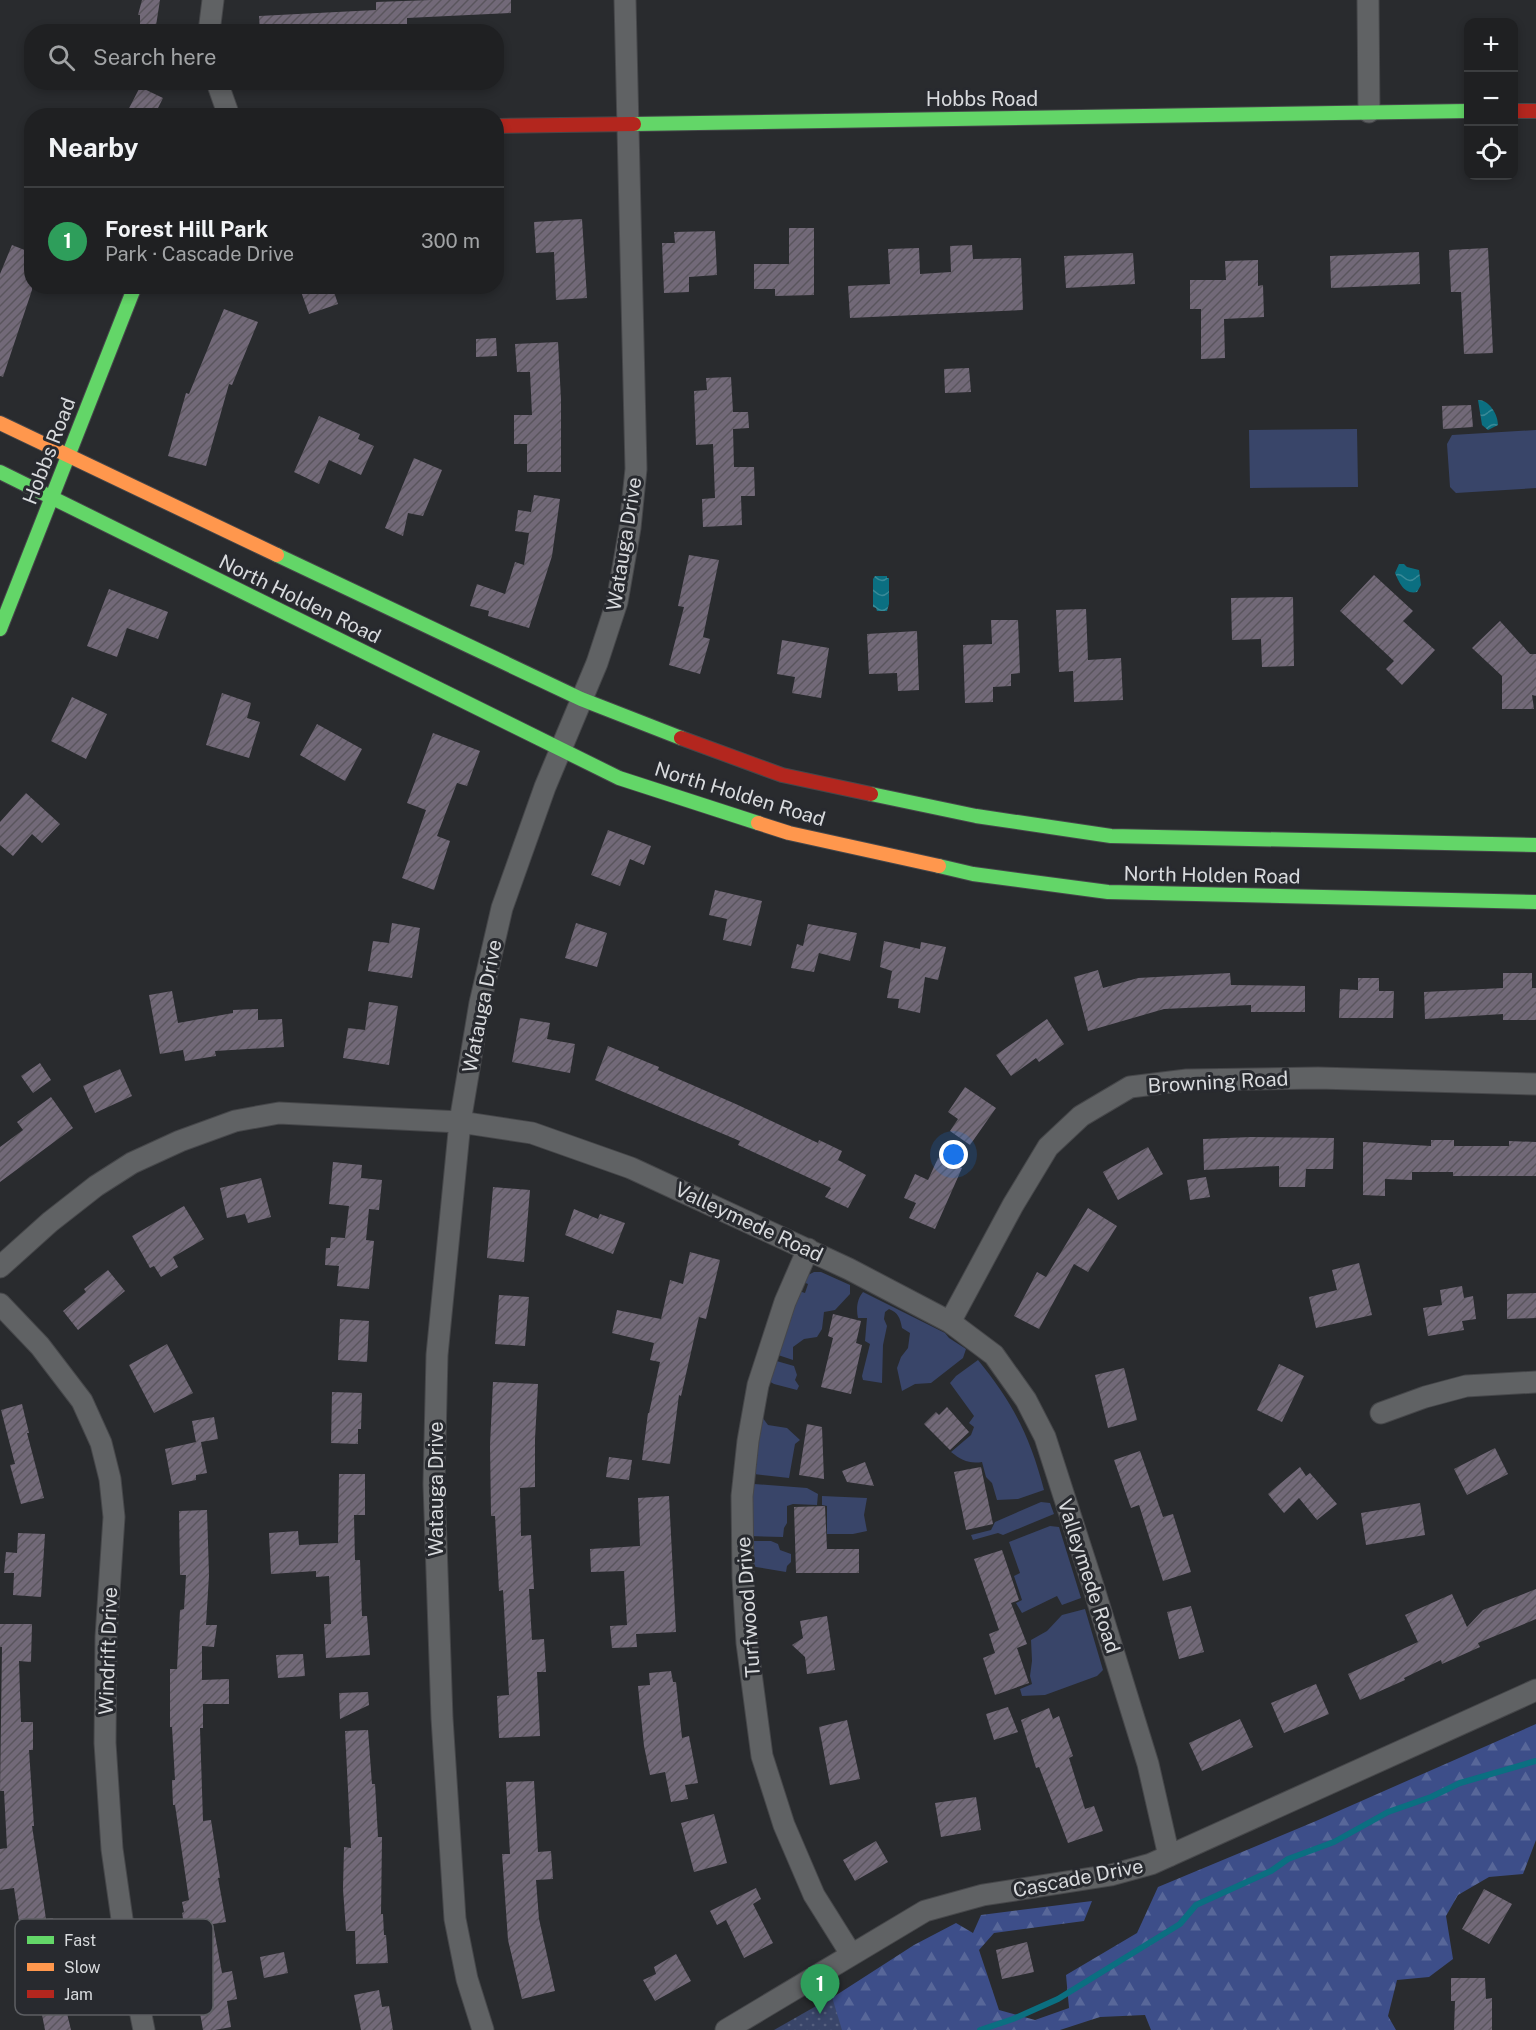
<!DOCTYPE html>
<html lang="en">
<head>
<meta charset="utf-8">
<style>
	:root { --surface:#1f2022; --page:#27282a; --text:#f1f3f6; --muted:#a1a3a5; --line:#3c3e40; --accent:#9b9da0 }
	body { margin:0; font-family:"Public Sans",sans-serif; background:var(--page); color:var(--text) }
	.controls { position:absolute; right:18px; top:18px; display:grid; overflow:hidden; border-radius:12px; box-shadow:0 3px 9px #0003 }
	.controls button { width:54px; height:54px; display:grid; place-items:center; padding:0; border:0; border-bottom:2px solid var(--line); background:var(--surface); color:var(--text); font:30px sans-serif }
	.you { position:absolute; left:954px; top:1155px; width:21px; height:21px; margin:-15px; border:4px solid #fff; border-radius:50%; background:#1a73e8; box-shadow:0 0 0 9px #1a73e833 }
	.badge { display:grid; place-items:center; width:39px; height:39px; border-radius:50%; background:var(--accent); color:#fff; font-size:20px; font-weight:700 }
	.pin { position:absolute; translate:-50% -50px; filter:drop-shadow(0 2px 3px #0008) }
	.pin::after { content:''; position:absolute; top:32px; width:21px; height:18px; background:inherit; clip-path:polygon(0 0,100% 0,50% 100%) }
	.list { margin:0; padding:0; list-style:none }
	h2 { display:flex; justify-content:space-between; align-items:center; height:78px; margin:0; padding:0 24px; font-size:26px }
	h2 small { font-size:20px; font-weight:400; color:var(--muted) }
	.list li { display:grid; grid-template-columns:39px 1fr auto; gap:18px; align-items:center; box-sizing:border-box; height:108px; padding:0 24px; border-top:2px solid var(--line) }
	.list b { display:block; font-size:22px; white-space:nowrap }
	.list p { margin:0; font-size:20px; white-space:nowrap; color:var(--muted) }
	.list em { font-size:20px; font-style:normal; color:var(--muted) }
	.icon { flex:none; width:33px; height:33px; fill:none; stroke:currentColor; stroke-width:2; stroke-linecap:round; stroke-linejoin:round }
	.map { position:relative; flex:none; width:1536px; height:2030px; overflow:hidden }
	.search { position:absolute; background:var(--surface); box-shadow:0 3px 9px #0003; left:24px; top:24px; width:480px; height:66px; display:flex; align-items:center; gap:15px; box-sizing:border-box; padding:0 21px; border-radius:24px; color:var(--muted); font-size:22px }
	.panel { position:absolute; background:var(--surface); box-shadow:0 3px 9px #0003; left:24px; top:108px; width:480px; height:186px; border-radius:24px }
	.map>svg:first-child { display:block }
	.green { fill:#394569 }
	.forest { fill:url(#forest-firs) }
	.park { fill:url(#park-dots) }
	.water { fill:url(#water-waves) }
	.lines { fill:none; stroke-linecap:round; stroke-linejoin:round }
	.stream { stroke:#0b6f81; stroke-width:6 }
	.building { fill:url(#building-hatch) }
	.street-casing { stroke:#46474a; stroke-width:23 }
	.fast-casing { stroke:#46474a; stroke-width:16 }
	.slow-casing { stroke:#46474a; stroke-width:16 }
	.jam-casing { stroke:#46474a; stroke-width:16 }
	.street { stroke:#606264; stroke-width:21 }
	.fast { stroke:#63d668; stroke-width:14 }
	.slow { stroke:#ff974d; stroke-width:14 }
	.jam { stroke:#b3261e; stroke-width:14 }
	.labels { text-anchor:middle; stroke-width:6; stroke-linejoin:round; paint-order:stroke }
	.street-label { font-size:20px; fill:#d8dadd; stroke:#282a2f }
	.key { fill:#282a2f; stroke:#5d5f63; stroke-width:1.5 }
	.key-label { font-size:16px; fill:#d8dadd }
</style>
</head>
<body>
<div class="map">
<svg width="1536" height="2030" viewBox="0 0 1536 2030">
	<defs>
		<pattern id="forest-firs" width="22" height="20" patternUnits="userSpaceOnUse" patternTransform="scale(1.5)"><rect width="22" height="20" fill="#3d4e89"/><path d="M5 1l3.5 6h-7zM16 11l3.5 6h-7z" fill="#586799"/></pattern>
		<pattern id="park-dots" width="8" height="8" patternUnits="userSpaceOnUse" patternTransform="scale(1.5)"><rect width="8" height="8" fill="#394569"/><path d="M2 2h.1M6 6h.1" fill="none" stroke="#555f7e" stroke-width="1.8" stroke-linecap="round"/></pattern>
		<pattern id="water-waves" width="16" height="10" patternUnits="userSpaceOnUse" patternTransform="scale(1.5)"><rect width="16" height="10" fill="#0b6f81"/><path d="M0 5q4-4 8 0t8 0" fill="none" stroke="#398a98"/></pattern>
		<pattern id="building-hatch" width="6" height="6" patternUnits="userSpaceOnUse" patternTransform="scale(1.5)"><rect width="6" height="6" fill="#726978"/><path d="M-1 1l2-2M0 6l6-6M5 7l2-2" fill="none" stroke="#5a555d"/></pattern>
	</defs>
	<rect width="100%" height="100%" fill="#292b2e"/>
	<path class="green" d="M1357 429 1358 487 1250 488 1249 430Z
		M1536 430V488L1456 493 1450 487 1447 444 1452 435Z
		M814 1272H821L850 1285V1294L835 1310 824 1312 822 1329 817 1337 804 1339 793 1347V1360L775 1354 799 1291 805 1293 808 1284 803 1282 808 1275Z
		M863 1292 945 1333 949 1338 966 1349 963 1358 931 1383 915 1384 902 1391 897 1368 901 1357 908 1348 910 1333 902 1328C900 1317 898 1313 889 1309L885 1312 884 1319 887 1326 883 1345 882 1383 863 1380 862 1376 870 1344 865 1341 867 1318H858C856 1309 857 1299 863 1292Z
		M773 1360 794 1366 797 1375 795 1380 799 1386 797 1390 774 1384 767 1380Z
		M978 1360C1013 1403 1030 1436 1044 1490L1018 1499 997 1500 992 1483 986 1477 982 1462C969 1464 961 1460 951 1452L971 1435 974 1427 969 1423 974 1416 950 1383 956 1376Z
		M759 1413 768 1425 787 1428 800 1440 795 1444 789 1478 754 1474Z
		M754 1484 807 1488 818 1494 817 1505 793 1504 787 1506V1523L784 1528 783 1537 748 1536 749 1485Z
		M822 1496 867 1498 864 1515 867 1531 853 1534H827V1506L822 1505Z
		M1041 1502 1050 1503 1054 1514 1003 1535 998 1533 973 1540 971 1535 991 1530 995 1522Z
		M1050 1526 1059 1527 1081 1598 1062 1605 1057 1596 1022 1613 1016 1603 1022 1600 1014 1576 1020 1573 1009 1542Z
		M748 1541H771L778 1544 780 1550 791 1554V1562L787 1566 786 1572 750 1566Z
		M1085 1609 1103 1670 1097 1676 1045 1695 1022 1696 1020 1689 1032 1684 1030 1676 1032 1661 1031 1640 1047 1631 1062 1615Z"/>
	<path class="forest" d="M1536 1724V1840L1523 1874 1489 1877 1458 1895 1446 1916 1453 1959 1429 1977 1397 1980 1388 2016 1396 2030H1151L1145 2015 1100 2017 1060 2030H782L914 1945 956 1923 973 1933 981 1915 1092 1901 1084 1921 994 1933 979 1950 999 2010 1035 2020 1069 2008 1066 1975 1137 1933 1158 1887 1316 1821Z"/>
	<path class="park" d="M832 1997 842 2030H774Z"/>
	<path class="water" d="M1478 400C1489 400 1498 414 1498 425L1488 430 1482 425Z
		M1399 564H1404L1407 567 1419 570 1421 585 1417 592C1404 595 1399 582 1395 573Z
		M875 576H887V578H889V604L887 611H877L876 608 873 607V579Z"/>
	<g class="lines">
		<path class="stream" d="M980 2030 1013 2019 1058 1999 1180 1924 1196 1905 1271 1871 1288 1859 1334 1842 1388 1812 1431 1797 1460 1783 1536 1761"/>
	</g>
	<path class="building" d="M142 0H160L155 32H140V15H138Z
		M431 0H511V13L407 18V32H260L259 16 376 10V2Z
		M140 87 163 98 154 116H125Z
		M582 219 587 298 556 300 554 252 536 253 534 222Z
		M789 228H814V295L775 296V289H754V264H789Z
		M715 231 717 275 689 277V292L664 293 662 243H675L674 232Z
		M12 245 32 253V290L3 377 0 376V274Z
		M972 245 973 259 1021 258 1023 310 850 318 848 286 890 284 888 249 919 248 920 274 951 272 950 246Z
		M1488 248 1493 353 1464 354 1461 292H1451L1449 250Z
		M1419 252 1420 284 1331 288 1330 256Z
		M1133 253 1135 284 1066 288 1064 256Z
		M1258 260V286L1263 285 1264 317 1224 319 1225 358 1201 359V309H1190V280H1226L1225 261Z
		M299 286H332L338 304 309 314Z
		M224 309 258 322 232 385 229 384 206 466 168 456 186 393 189 394Z
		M496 338 497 356 476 357V339Z
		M558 342 561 400V472H527V444H514V415H532L530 372H517L515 344Z
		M969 368 971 392 945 393 944 369Z
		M731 377 733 412H748L749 428 733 429 734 467H754L755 496H741L742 525 703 527 702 499 715 498 713 444 696 445 694 391 707 390 706 378Z
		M1471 405 1473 427 1443 429 1442 406Z
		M319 416 360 434 358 439 374 446 361 475 329 460 319 484 294 472Z
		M414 458 442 470 423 516 408 513 403 536 385 528Z
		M534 495 560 499 552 556 529 628 488 616 489 611 470 606 477 584 505 594 515 562 524 565 529 533 515 531 518 510 531 512Z
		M689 555 719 560 703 637 710 639 700 674 669 665 684 607 678 606Z
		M1374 575 1413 611 1403 621 1435 650 1402 685 1386 669 1394 661 1340 611Z
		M109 589 168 612 158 639 127 628 117 657 87 646Z
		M1293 597 1294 666 1262 667 1261 639 1232 640 1231 598Z
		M1086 609 1088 660 1121 658 1123 700 1074 702 1073 671 1059 672 1056 610Z
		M991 620H1018L1020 673 1011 674V686L993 687V702L965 703 963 645 992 644Z
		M1500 621 1530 654H1536V696L1532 695 1534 709H1502V676L1472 648Z
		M917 631 919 690 898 691 897 673 869 674 867 634Z
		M782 640 829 648 821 698 792 693 795 677 777 674Z
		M222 693 251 703 247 718 260 722 249 758 206 745Z
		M72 697 107 714 86 759 51 741Z
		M317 724 362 749 345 781 300 755Z
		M433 733 480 751 467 786 457 783 437 836 450 841 434 890 402 878 426 810 407 803Z
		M26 793 60 824 42 843 32 834 13 856 0 845V822Z
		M608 830 651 846 644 865 630 859 620 886 591 875Z
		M715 890 762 901 751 946 723 940 727 919 709 915Z
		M392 923 420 928 412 978 368 971 373 941 389 943Z
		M576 923 607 933 597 967 565 958Z
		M808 924 857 933 850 961 819 953 814 972 791 968 797 944 803 946Z
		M884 941 920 949 921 942 946 947 938 980 925 977 920 1013 898 1008 899 999 887 998 892 971 880 967Z
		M1098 970 1103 988 1138 978 1230 973 1231 985 1305 986V1012H1251V1005L1164 1009 1088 1031 1074 977Z
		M1503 973H1532V988H1536V1020H1503V1014L1425 1019 1424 992 1503 988Z
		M1358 978H1379V991H1394L1393 1018H1339L1340 989 1358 990Z
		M172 991 178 1023 233 1013V1010L258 1009V1020L282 1019 284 1047 215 1051 216 1056 185 1061 183 1050 160 1054 149 995Z
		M369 1002 398 1006 389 1065 343 1058 348 1028 365 1030Z
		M520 1018 550 1023 547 1039 575 1044 570 1073 512 1062Z
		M1047 1019 1064 1044 1039 1062 1036 1058 1011 1076 996 1055Z
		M608 1046 659 1067 658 1070 738 1105 818 1143 819 1140 842 1151 838 1160 866 1175 848 1208 825 1197 831 1188 738 1145 740 1141 595 1080Z
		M40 1063 51 1080 33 1093 21 1076Z
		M120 1069 132 1096 95 1113 83 1086Z
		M965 1087 996 1108 970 1145 950 1131 958 1119 948 1112Z
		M51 1097 73 1128 0 1182V1147L23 1130 17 1122Z
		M1251 1137 1334 1138 1333 1169H1306L1305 1187H1279V1166L1204 1170 1203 1139Z
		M1431 1140H1454V1146H1509V1141L1536 1142V1176H1453V1172H1412V1180L1385 1179V1196L1363 1195V1142L1431 1146Z
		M1148 1147 1163 1174 1118 1200 1103 1172Z
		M938 1158 962 1168 935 1229 909 1218 916 1203 904 1198 915 1174 928 1180Z
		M333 1162 362 1165 361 1178 382 1180 379 1210 369 1209 366 1240 374 1241 369 1289 337 1286 339 1266 325 1265 326 1248H330L331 1237 345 1238 349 1206 329 1204Z
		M1206 1177 1210 1197 1190 1200 1187 1180Z
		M261 1178 271 1217 248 1223 245 1214 227 1218 220 1188Z
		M493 1187 530 1190 524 1262 487 1258Z
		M184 1206 204 1239 173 1257 178 1267 161 1277 154 1266 150 1268 132 1236Z
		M1088 1208 1117 1226 1088 1272 1074 1264 1039 1329 1014 1316 1037 1272 1046 1277Z
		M574 1209 598 1219 600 1214 625 1223 613 1254 565 1235Z
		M690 1252 720 1260 706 1319 699 1317 681 1396 679 1395 670 1464 642 1460 648 1413H649L660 1362 650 1360 654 1343 612 1333 617 1310 661 1319 670 1280 683 1284Z
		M1359 1263 1372 1315 1316 1328 1309 1297 1337 1290 1332 1270Z
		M108 1270 125 1291 78 1330 63 1311 86 1292 84 1289Z
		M1462 1286 1464 1298 1473 1296 1476 1319 1462 1321 1464 1330 1428 1336 1423 1308 1442 1305 1440 1290Z
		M1536 1293V1318L1507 1319V1294Z
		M499 1295 529 1297 525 1346 495 1344Z
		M833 1314 861 1321 856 1343 862 1345 851 1394 821 1387 833 1338 828 1336Z
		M340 1319 369 1321 367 1362 338 1360Z
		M167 1344 193 1393 154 1413 129 1365Z
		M1279 1364 1304 1376 1282 1422 1257 1410Z
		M1124 1368 1137 1420 1108 1428 1095 1375Z
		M493 1382 538 1384 535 1439V1487L520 1488 521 1536 531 1535 534 1589H529L532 1640 544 1639 546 1672H537L540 1736 499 1738 497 1696 509 1695 503 1590 499 1591 495 1516H491L490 1445Z
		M332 1392 362 1393 361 1429H358V1444L331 1443Z
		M22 1404 29 1433H27L44 1498 21 1504 10 1465 15 1464 1 1410Z
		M947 1407 969 1432 950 1450 924 1424 936 1412 939 1415Z
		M214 1417 218 1439 201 1442 207 1473 196 1475V1480L172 1485 165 1449 196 1442 192 1421Z
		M807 1424 822 1427 824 1479 799 1475Z
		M1495 1448 1508 1474 1467 1495 1454 1469Z
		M1140 1451 1163 1517 1173 1514 1191 1572 1163 1581 1139 1505 1131 1508 1114 1460Z
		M609 1457 632 1460 629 1480 606 1477Z
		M865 1462 874 1486 847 1482 842 1471Z
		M981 1467 993 1524 966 1530 954 1472Z
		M1300 1467 1306 1476 1310 1473 1337 1504 1317 1520 1299 1498 1284 1513 1268 1494Z
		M339 1474H365V1515H354L355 1560H360L362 1616H367L370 1655 326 1658 324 1624H331L329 1576 316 1577V1571L271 1574 269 1533 298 1531 299 1545 338 1543Z
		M669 1496 676 1632 636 1634 637 1647 612 1648 610 1626 627 1625 624 1571 591 1572 590 1549 640 1546 638 1498Z
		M1420 1503 1425 1535 1366 1545 1361 1513Z
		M825 1506 827 1549H859V1573H796L794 1507Z
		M207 1510 209 1575 206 1625H217L214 1647 202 1646V1680L229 1679V1704H203V1728H200L203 1821 211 1820 220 1878H218L226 1922 213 1924 222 1973 232 1971 237 1999 227 2001 231 2027 215 2030H203L182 1913 184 1912 182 1902 189 1900 175 1805H173L172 1780H175L172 1727H170V1669H177L180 1610 184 1609 186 1575H180L179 1511Z
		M18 1533 45 1534 41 1597 13 1595 14 1573H4L6 1552 17 1553Z
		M1002 1550 1019 1600 1011 1603 1027 1644 1017 1648 1029 1683 995 1695 983 1658 995 1653 989 1634 999 1630 974 1559Z
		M1536 1589V1619L1478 1643 1480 1647 1442 1664 1441 1660 1404 1678 1405 1680 1360 1700 1348 1674 1418 1642 1405 1615 1452 1594 1467 1627 1483 1610Z
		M1191 1606 1204 1652 1179 1659 1167 1612Z
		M827 1616 835 1670 807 1674 805 1657 792 1645 803 1638 800 1621Z
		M0 1624H32L31 1662 19 1661 21 1722H33V1750H29L34 1826H32L46 1919 53 1918 55 1931 57 1930 65 1978 59 1980 71 2030H45L30 1953 24 1955 14 1888 0 1890V1849L7 1848 4 1791H0L2 1647H0Z
		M303 1654 305 1676 278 1678 276 1655Z
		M671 1671 673 1682H676L682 1738 689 1736 698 1783 685 1785 688 1799 671 1802 665 1772 650 1775 644 1746 638 1686 650 1685 649 1673Z
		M1316 1684 1329 1714 1284 1733 1271 1703Z
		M368 1692 369 1705 340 1719 339 1693Z
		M1008 1707 1018 1732 994 1740 986 1714Z
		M1049 1708 1053 1719 1059 1716 1073 1756 1069 1758 1085 1809 1094 1806 1103 1831 1068 1843 1039 1767 1036 1768 1021 1720Z
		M1240 1719 1253 1747 1202 1771 1189 1743Z
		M847 1720 860 1779 830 1785 819 1727Z
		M368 1730 372 1784H375L378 1837H382L381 1914H383L384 1935H386L388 1963 356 1964 355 1931H346L343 1889 344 1847 351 1848 345 1731Z
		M534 1781 538 1852 551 1851 553 1879 536 1880 539 1919 555 1991 522 1999 508 1940 502 1854H510L506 1782Z
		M976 1797 981 1830 941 1837 935 1803Z
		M714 1814 727 1863 694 1872 681 1823Z
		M876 1841 888 1862 855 1881 843 1860Z
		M756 1888 761 1899 753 1904 773 1943 744 1958 726 1920 717 1925 710 1911Z
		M1484 1889 1512 1904 1489 1944 1462 1929Z
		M1027 1942 1034 1972 1002 1979 996 1950Z
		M284 1952 288 1973 264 1978 260 1957Z
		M676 1954 691 1981 655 2001 643 1980 656 1974 654 1967Z
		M1451 1978H1485L1486 1999 1492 1998V2030H1454L1455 2001H1451Z
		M379 1990 382 2007 389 2006 393 2030H361L354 1995Z"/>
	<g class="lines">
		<g class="street-casing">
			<path id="street" d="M1368 0 1369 112
				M209 32 213 0
				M217 82 229 116
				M808 1249 785 1302 758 1385 748 1441 742 1496 743 1577 747 1643 762 1756 784 1825 814 1895 851 1954
				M0 1267 50 1222 96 1186 132 1163 180 1141 235 1121 279 1113 460 1122 532 1133 631 1168 849 1269 950 1322 994 1355 1026 1400 1045 1437 1094 1589 1148 1764 1169 1856
				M0 1304 40 1346 82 1401 101 1443 110 1479 114 1517 106 1637 105 1743 112 1849 123 1926 144 2030
				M950 1322 1013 1205 1048 1147 1081 1116 1130 1087 1187 1080 1318 1078 1536 1084
				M1381 1413 1425 1397 1466 1386 1536 1382
				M483 2030 467 1979 455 1919 442 1718 434 1484 437 1355 460 1122 480 1003 502 908 545 787 597 663 617 602 630 528 636 469 625 0
				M726 2030 925 1911 983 1895 1111 1875 1151 1864 1536 1690"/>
		</g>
		<g class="fast-casing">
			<path id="fast" d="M634 124 1468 111
				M0 472 619 778 758 823
				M277 555 581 699 681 738
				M0 629 135 286
				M871 794 976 816 1111 836 1536 845
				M939 866 973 874 1108 892 1536 902"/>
		</g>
		<g class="slow-casing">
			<path id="slow" d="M0 423 277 555
				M758 823 789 833 939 866"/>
		</g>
		<g class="jam-casing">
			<path id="jam" d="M1514 111H1536
				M496 126 634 124
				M681 738 782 775 871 794"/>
		</g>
		<use href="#street" class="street"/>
		<use href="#fast" class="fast"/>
		<use href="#slow" class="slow"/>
		<use href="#jam" class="jam"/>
	</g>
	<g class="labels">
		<g class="street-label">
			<text x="982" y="106">Hobbs Road</text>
			<text transform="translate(49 451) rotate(-69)" y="7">Hobbs Road</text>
			<text transform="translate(624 544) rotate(-81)" y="7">Watauga Drive</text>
			<text transform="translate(300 599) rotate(26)" y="7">North Holden Road</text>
			<text transform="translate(740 794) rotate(17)" y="7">North Holden Road</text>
			<text transform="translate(1212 875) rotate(1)" y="7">North Holden Road</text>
			<text transform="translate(482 1006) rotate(-79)" y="7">Watauga Drive</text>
			<text transform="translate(1218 1082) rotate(-3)" y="7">Browning Road</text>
			<text transform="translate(749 1222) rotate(25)" y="7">Valleymede Road</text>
			<text transform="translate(436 1489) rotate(-90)" y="7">Watauga Drive</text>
			<text transform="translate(1089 1576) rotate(72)" y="7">Valleymede Road</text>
			<text transform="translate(748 1607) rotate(-94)" y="7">Turfwood Drive</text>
			<text transform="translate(108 1651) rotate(-88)" y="7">Windrift Drive</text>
			<text transform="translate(1078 1878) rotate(-11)" y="7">Cascade Drive</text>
		</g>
	</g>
	<rect x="15" y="1919" width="198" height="96" rx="9" class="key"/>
	<rect x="27" y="1936" width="27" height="8" fill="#63d668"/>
	<rect x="27" y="1963" width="27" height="8" fill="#ff974d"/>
	<rect x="27" y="1990" width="27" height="8" fill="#b3261e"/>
	<g class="key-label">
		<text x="64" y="1946">Fast</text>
		<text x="64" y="1973">Slow</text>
		<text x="64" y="2000">Jam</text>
	</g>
</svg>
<div class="controls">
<button>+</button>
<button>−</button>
<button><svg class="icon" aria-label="locate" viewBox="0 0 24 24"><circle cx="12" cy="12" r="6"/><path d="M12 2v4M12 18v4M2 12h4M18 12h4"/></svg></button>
</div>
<div class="you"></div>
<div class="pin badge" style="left:820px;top:2014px;background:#2e9e5b">1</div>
<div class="search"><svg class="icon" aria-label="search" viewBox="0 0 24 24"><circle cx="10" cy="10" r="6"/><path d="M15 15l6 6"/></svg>Search here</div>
<section class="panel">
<h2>Nearby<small></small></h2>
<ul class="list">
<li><span class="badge" style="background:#2e9e5b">1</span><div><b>Forest Hill Park</b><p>Park · Cascade Drive</p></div><em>300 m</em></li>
</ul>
</section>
</div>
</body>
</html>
